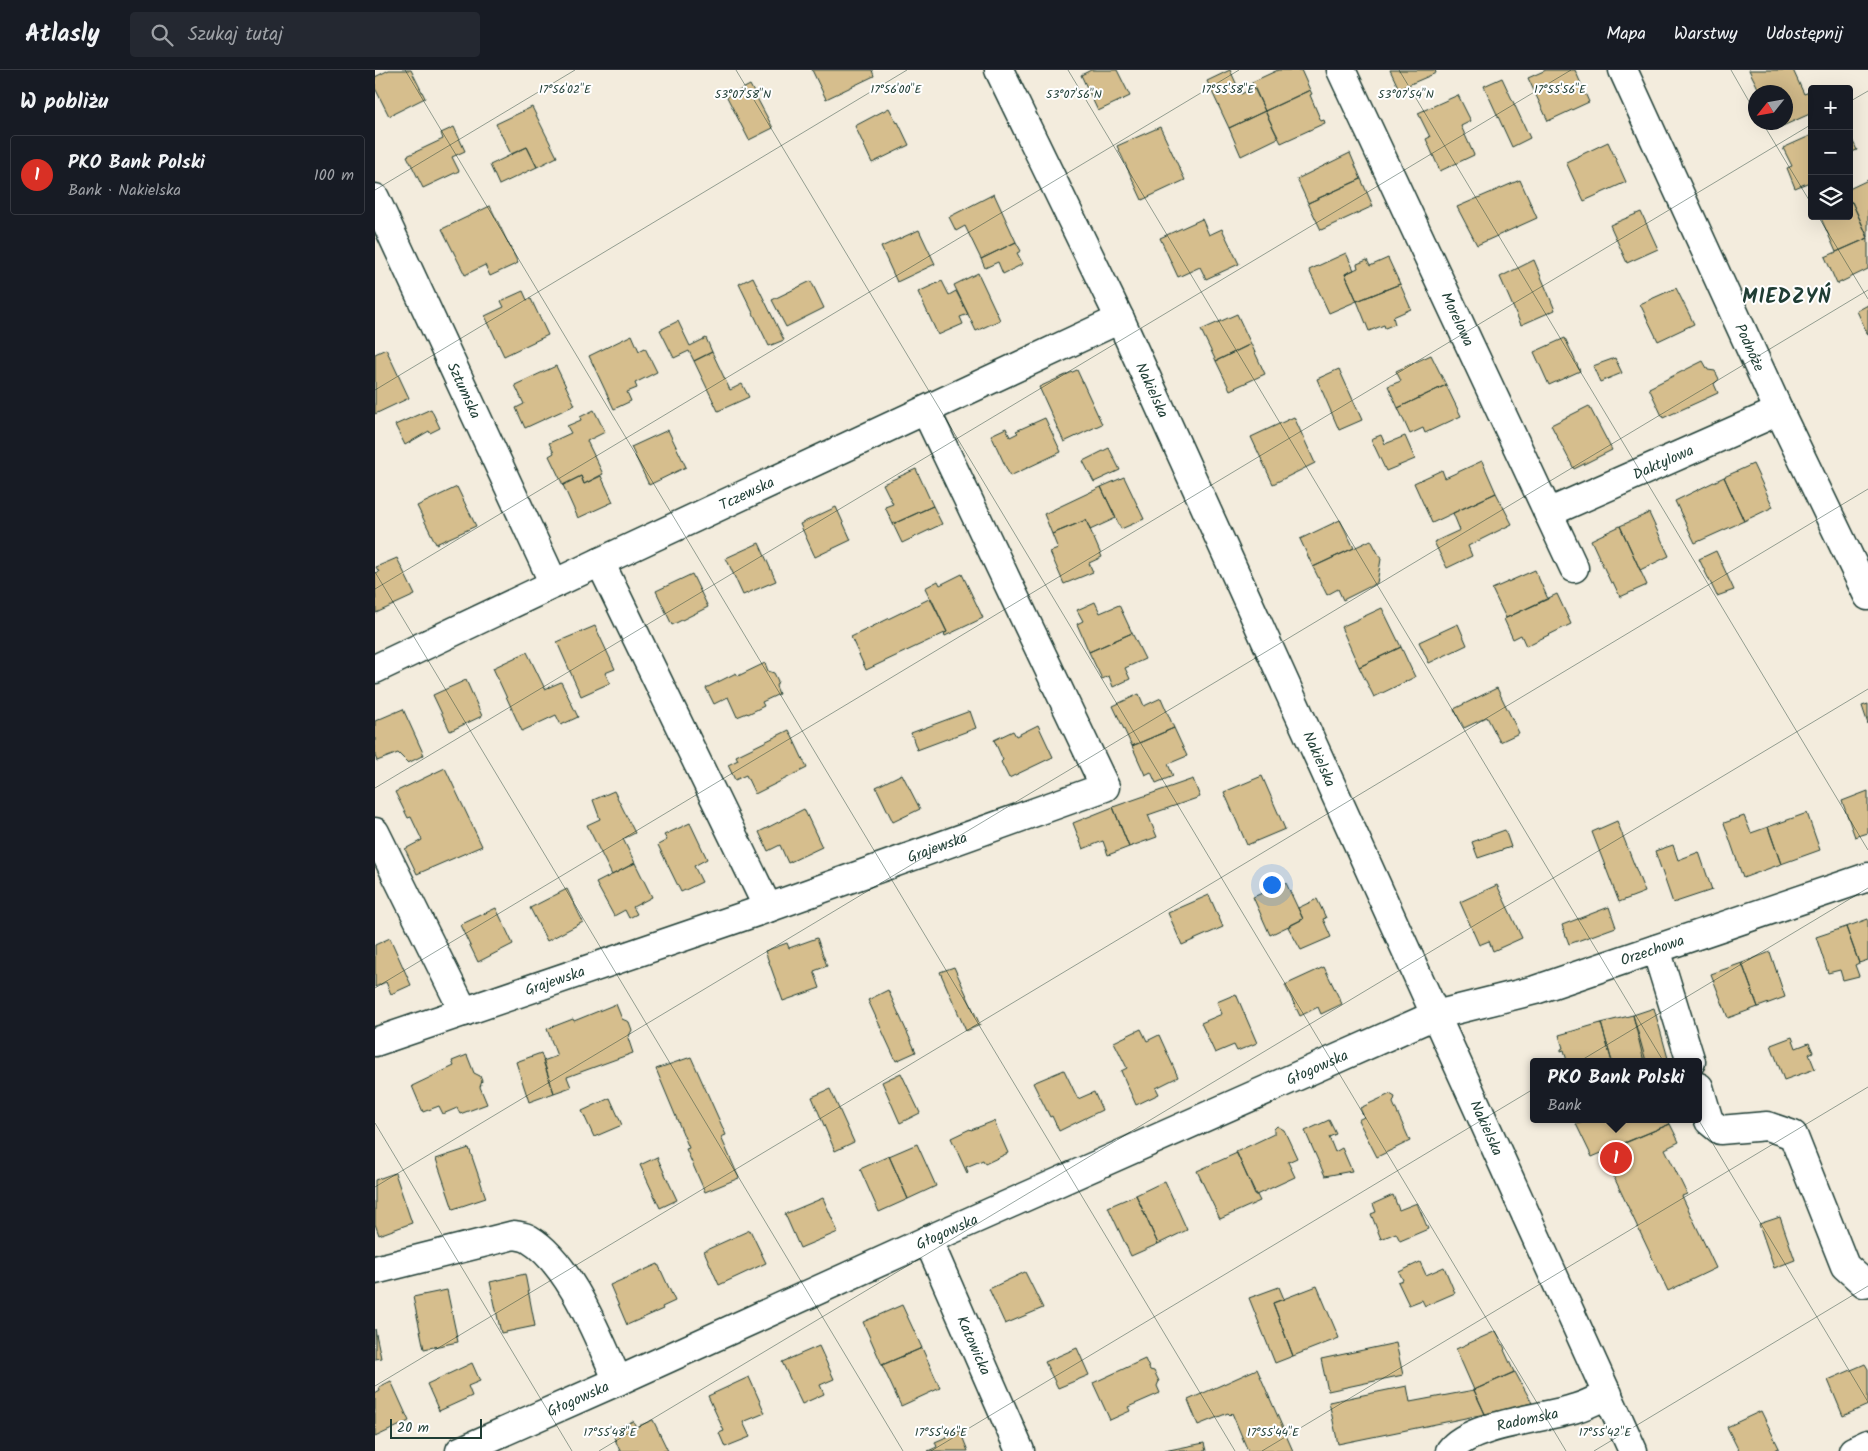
<!DOCTYPE html>
<html lang="pl">
<head>
<meta charset="utf-8">
<style>
	:root { --surface:#171b24; --page:#242831; --text:#f1f3f6; --muted:#9ea1a6; --line:#363941; --accent:#d93025 }
	body { margin:0; font-family:Kalam,sans-serif; background:var(--page); color:var(--text) }
	.controls { position:absolute; right:15px; top:15px; display:grid; overflow:hidden; border-radius:5px; box-shadow:0 5px 20px #0002 }
	.controls button { width:45px; height:45px; display:grid; place-items:center; padding:0; border:0; border-bottom:1px solid var(--line); background:var(--surface); color:var(--text); font:25px sans-serif }
	.compass { position:absolute; left:1373px; top:15px; width:45px; height:45px; border-radius:50%; background:var(--surface); box-shadow:0 5px 20px #0002; rotate:239deg }
	.scale { position:absolute; left:15px; bottom:12px; width:92px; box-sizing:border-box; padding-left:5px; border:2px solid #1f3d34; border-top:0; font-size:14px; line-height:18px; white-space:nowrap; color:#1f3d34; -webkit-text-stroke:4px #fff; paint-order:stroke }
	.you { position:absolute; left:896px; top:814px; width:18px; height:18px; margin:-12px; border:4px solid #fff; border-radius:50%; background:#1a73e8; box-shadow:0 0 0 8px #1a73e833 }
	.badge { display:grid; place-items:center; width:32px; height:32px; border-radius:50%; background:var(--accent); color:#fff; font-size:16px; font-weight:700 }
	.pin { position:absolute; translate:-50% -50%; border:2px solid #fff; box-shadow:0 1px 5px #0006 }
	.popup { position:absolute; left:1155px; top:988px; width:172px; height:65px; box-sizing:border-box; display:grid; place-content:center; border-radius:5px; background:var(--surface); filter:drop-shadow(0 1px 4px #0005); font-size:16px; white-space:nowrap; color:var(--muted) }
	.popup b { font-size:19px; color:var(--text) }
	.popup::after { content:''; position:absolute; left:50%; top:100%; margin-left:-10px; border:10px solid transparent; border-top-color:var(--surface) }
	.list { margin:0; padding:0; list-style:none }
	h2 { display:flex; justify-content:space-between; align-items:center; height:65px; margin:0; padding:0 20px; font-size:21px }
	h2 small { font-size:16px; font-weight:400; color:var(--muted) }
	.list li { display:grid; grid-template-columns:32px 1fr auto; gap:15px; align-items:center; box-sizing:border-box; height:80px; margin:0 10px 10px; padding:0 10px; border:1px solid var(--line); border-radius:5px }
	.list b { display:block; font-size:19px; white-space:nowrap }
	.list p { margin:0; font-size:16px; white-space:nowrap; color:var(--muted) }
	.list em { font-size:16px; font-style:normal; color:var(--muted) }
	.icon { flex:none; width:28px; height:28px; fill:none; stroke:currentColor; stroke-width:2; stroke-linecap:round; stroke-linejoin:round }
	.map { position:relative; flex:none; width:1493px; height:1381px; overflow:hidden }
	header { display:flex; align-items:center; gap:30px; box-sizing:border-box; height:70px; padding:0 25px; background:var(--surface); border-bottom:1px solid var(--line) }
	header strong { font-size:24px }
	nav { display:flex; gap:28px; margin-inline-start:auto; font-size:18px }
	.search { width:350px; height:45px; background:var(--page); display:flex; align-items:center; gap:12px; box-sizing:border-box; padding:0 18px; border-radius:5px; color:var(--muted); font-size:19px }
	main { display:flex }
	aside { flex:1; background:var(--surface) }
	.map>svg:first-child { display:block }
	.building { fill:#d6be8d; stroke:#1f3d34 }
	.lines { fill:none; stroke-linecap:round; stroke-linejoin:round }
	.minor-casing { stroke:#1f3d34; stroke-width:31 }
	.major-casing { stroke:#1f3d34; stroke-width:31 }
	.minor { stroke:#fff; stroke-width:28 }
	.major { stroke:#fff; stroke-width:28 }
	.ticks { fill:none; stroke:#1f3d34; stroke-width:1; stroke-opacity:0.45 }
	.labels { text-anchor:middle; stroke-width:4; stroke-linejoin:round; paint-order:stroke }
	.street-label { font-size:15px; fill:#1f3d34; stroke:#fff }
	.district-label { font-size:20px; font-weight:bold; letter-spacing:1px; fill:#1f3d34; stroke:#fff }
	.ticks-label { font-size:12px; text-anchor:middle; fill:#1f3d34; stroke:#fff; stroke-width:4; stroke-linejoin:round; paint-order:stroke }
</style>
</head>
<body>
<header>
<strong>Atlasly</strong>
<div class="search"><svg class="icon" aria-label="search" viewBox="0 0 24 24"><circle cx="10" cy="10" r="6"/><path d="M15 15l6 6"/></svg>Szukaj tutaj</div>
<nav><a>Mapa</a><a>Warstwy</a><a>Udostępnij</a></nav>
</header>
<main>
<aside>
<h2>W pobliżu<small></small></h2>
<ul class="list">
<li><span class="badge">1</span><div><b>PKO Bank Polski</b><p>Bank · Nakielska</p></div><em>100 m</em></li>
</ul>
</aside>
<div class="map">
<svg width="1493" height="1381" viewBox="0 0 1493 1381">
	<rect width="100%" height="100%" fill="#f3ecdd"/>
	<filter id="ink" filterUnits="userSpaceOnUse"><feTurbulence type="fractalNoise" baseFrequency=".02" numOctaves="2"/><feDisplacementMap in="SourceGraphic" scale="10" xChannelSelector="R" yChannelSelector="G"/><feConvolveMatrix kernelMatrix="1 2 1 2 8 2 1 2 1" color-interpolation-filters="sRGB"/></filter>
	<g filter="url(#ink)">
		<path class="building" d="M14 0H36L50 28 14 46 0 18V7Z
			M437 0H497L499 6 451 29Z
			M716 0H742L755 26 723 41 706 5Z
			M855 0 866 24 879 18 890 41 854 58 832 11Z
			M903 0H926L935 20 890 41 877 12Z
			M1015 0H1060L1061 3 1024 19Z
			M1171 0H1200L1214 32 1173 51 1153 8Z
			M1374 0H1418L1429 24 1437 21V43L1401 59 1399 52H1410V22H1385Z
			M1127 8 1155 68 1137 77 1109 16Z
			M375 15 398 58 374 70 352 27Z
			M935 20 937 24 935 25 946 51 949 50 950 53 906 73 890 41Z
			M1083 25 1096 51 1086 56 1099 85 1065 101 1051 69 1055 67 1043 43Z
			M157 37 182 87 162 97 152 77 136 84 121 54Z
			M514 38 522 53 523 52 534 75 497 93 480 56Z
			M890 41 903 68 866 86 854 58Z
			M79 57 90 81 77 87 84 101 48 118 32 86 68 69 66 63Z
			M785 57 810 110 767 130 742 76Z
			M1474 63 1482 80 1474 83Z
			M1437 65V111L1420 118 1412 98 1417 96 1408 78Z
			M1233 72 1251 112 1209 131 1191 92Z
			M152 77 162 97 124 115 115 95Z
			M975 83 986 109 933 133 922 109Z
			M986 109 998 136 946 160 933 133Z
			M1145 110 1162 148 1102 175 1082 137Z
			M1493 110V167L1477 132H1476L1474 129V119Z
			M619 124 641 172 606 189 590 156 581 161 574 147Z
			M1477 132 1493 168 1461 182 1445 146H1474V133Z
			M115 136 143 193 115 206 110 195 90 205 67 159Z
			M1266 142 1283 179 1252 193 1235 155Z
			M827 149 834 165 847 159 864 194 831 209 825 197 803 207 785 168Z
			M544 160 560 194 522 212 506 177Z
			M1493 168V199L1462 214 1450 187Z
			M641 172 646 181 642 183 648 194 628 204 623 192 610 198 606 189Z
			M971 183 979 200 970 204 982 231 954 243 934 200Z
			M1013 188 1025 214 982 231 970 204 983 198 982 194 992 190 995 196Z
			M1159 190 1180 240 1146 255 1125 207Z
			M603 203 625 250 601 261 579 215Z
			M378 207 409 270 394 276 364 214Z
			M436 211 449 238 411 257 397 230Z
			M567 211 574 225 581 221 593 244 585 247 588 254 563 265 543 222Z
			M1025 214 1036 239 1018 247 1020 254 1010 258 1009 255 994 261 982 231Z
			M1301 218 1319 254 1283 271 1265 234Z
			M148 221 152 230 156 229 173 265 129 286 110 246 129 237 126 231Z
			M1493 235V265L1482 241Z
			M862 244 876 274 841 291 826 260Z
			M303 251 315 276 331 268 337 282 319 291 314 281 299 288 285 260Z
			M257 265 264 281 270 278 282 302 260 313 262 318 252 322 256 331 239 339 214 286Z
			M1190 268 1205 301 1174 315 1159 282Z
			M876 274 890 304 855 320 841 291Z
			M11 279 34 328 0 344V284Z
			M337 282 355 320 367 314 374 327 343 341 319 291Z
			M1056 285 1071 315 1023 338 1013 316 1026 311 1021 301Z
			M1240 288 1247 303 1225 312 1218 296Z
			M1328 291 1333 300 1340 301 1344 309 1339 314 1343 323 1288 348 1274 318Z
			M181 296 200 335 150 358 141 338 149 334 140 315Z
			M964 299 987 350 964 360 942 309Z
			M702 300 727 354 689 372 664 317Z
			M1071 315 1086 346 1050 363 1048 358 1035 364 1023 338Z
			M1214 336 1237 380 1199 399 1176 355Z
			M56 339 65 358 55 363 54 361 30 375 20 355Z
			M219 340 230 362 212 371 228 404 209 414 206 406 188 415 174 386 179 383 174 373 196 363 192 356 206 350 205 347Z
			M919 347 940 393 898 414 876 367Z
			M670 348 686 382 635 406 616 365 631 358 635 367 643 363 641 361Z
			M293 360 311 397 274 415 256 377Z
			M1006 365 1010 374 1030 366 1040 389 1011 401 996 369Z
			M734 378 745 400 719 412 708 391Z
			M1107 391 1121 423 1057 453 1039 413 1067 400 1070 408Z
			M1378 394 1398 437 1369 451 1349 407Z
			M541 399 558 436 518 454 510 437 518 434 508 414Z
			M206 406 209 414 226 406 238 432 203 448 188 415Z
			M749 407 769 449 746 459 726 417Z
			M1349 407 1369 451 1320 473 1300 431Z
			M82 417 101 456 61 474 42 436Z
			M726 417 741 448 715 460 711 450 677 464 669 444Z
			M1121 423 1137 454 1093 476 1097 486 1072 498 1059 472 1085 460 1078 443Z
			M558 436 567 454 527 473 518 454Z
			M461 437 476 470 440 487 425 454Z
			M1274 443 1294 486 1265 500 1245 456Z
			M711 450 727 487 714 493 718 502 689 514 675 482 683 479 677 464Z
			M965 450 979 478 938 497 925 469Z
			M1245 456 1272 515 1245 527 1238 512 1236 513 1216 470Z
			M996 470 1006 489 1002 513 968 530 963 519 952 525 938 497Z
			M384 473 401 511 368 525 351 488Z
			M1341 481 1359 520 1342 526 1324 489Z
			M22 488 40 525 1 543 0 503 4 502 1 497Z
			M1160 500 1173 529 1131 548 1117 519Z
			M317 504 333 537 297 555 281 521Z
			M587 504 608 548 570 566 569 563 572 562 550 518 563 511 565 515Z
			M1182 524 1196 554 1151 576 1146 565 1138 569 1129 549Z
			M556 528 572 562 491 600 476 567Z
			M720 532 725 543 744 535 757 563 714 582 702 554 708 551 702 540Z
			M1007 538 1026 577 984 597 966 557Z
			M1083 554 1092 575 1054 593 1044 572Z
			M220 556 240 599 230 603 235 613 206 626 182 572Z
			M757 563 770 589 750 598 755 609 738 617 734 606 727 609 714 582Z
			M1026 577 1040 607 999 627 984 597Z
			M152 582 170 619 186 612 203 647 186 655 181 645 147 661 118 598Z
			M390 593 393 601 399 603 403 611 401 616 404 624 387 632 389 636 373 644 372 643 362 647 353 627 339 634 331 618 361 603 363 606Z
			M91 610 107 646 75 661 58 625Z
			M1122 618 1144 663 1125 672 1112 647 1089 658 1079 639Z
			M764 624 769 636 786 628 799 658 757 676 738 636Z
			M1493 634V654L1487 636Z
			M28 639 49 685 33 693 23 683 2 691 0 686V651Z
			M595 641 601 658 542 680 536 663Z
			M663 655 678 687 634 708 626 692 628 690 619 670 638 661 641 666Z
			M799 658 812 686 793 694 798 706 781 713 776 702 770 705 757 676Z
			M414 660 432 698 380 724 371 705 360 710 353 695 363 690 361 686Z
			M70 698 107 776 42 804 30 779 47 770 36 747 33 748 20 722Z
			M527 704 545 739 518 752 501 717Z
			M887 706 910 759 872 775 849 722Z
			M818 709 825 727 773 745 782 767 754 777 738 737Z
			M239 721 260 763 248 769 260 793 237 805 212 755 225 749 218 730Z
			M1493 721V763L1480 767 1467 731Z
			M738 737 754 777 733 785 728 771 708 779 698 753Z
			M429 739 447 777 413 793 405 775 393 781 384 762Z
			M1432 743 1445 780 1406 794 1393 757Z
			M1369 746 1376 763 1393 757 1406 794 1368 808 1349 753Z
			M1242 751 1270 822 1244 832 1217 762Z
			M315 753 332 789 319 796 327 812 306 822 283 775 292 770 289 765Z
			M1130 760 1136 777 1103 788 1097 772Z
			M1298 775 1303 790 1324 782 1337 820 1298 833 1280 781Z
			M260 793 277 827 258 837 262 844 254 848 250 840 239 846 221 813Z
			M911 813 928 849 895 865 878 827Z
			M1122 815 1147 868 1118 881 1114 871 1104 875 1085 832Z
			M192 819 208 852 172 871 155 838Z
			M834 825 848 857 807 875 793 843Z
			M942 829 951 848 948 849 956 867 926 880 913 857 928 849 923 838Z
			M1234 837 1241 857 1194 874 1187 855Z
			M121 838 138 874 103 892 85 855Z
			M1493 849V890L1484 893 1471 857Z
			M1471 857 1484 893 1480 895 1484 906 1468 910 1465 900 1453 903 1441 867Z
			M15 868 36 915 16 924 11 912 0 917V875Z
			M442 868 452 896 439 901 445 918 408 931 390 881 412 873 414 878Z
			M1395 882 1410 927 1383 937 1367 893Z
			M1367 893 1383 937 1353 948 1336 904Z
			M579 897 605 955 591 961 565 902Z
			M949 897 967 934 946 944 943 937 925 946 910 915Z
			M513 920 541 982 521 991 493 930Z
			M861 924 882 973 862 981 859 975 840 983 826 953 847 944 842 932Z
			M241 934 247 949 254 952 257 960 253 968 258 983 192 1007 196 1017 179 1023 168 991 182 986 172 959 198 949 199 951Z
			M1279 938 1294 992H1269L1258 945Z
			M1258 945 1271 991 1237 992 1226 953Z
			M1226 953 1237 992H1189L1192 991 1189 980 1186 981V979L1188 978 1184 965Z
			M766 959 772 971 784 965 803 1007 781 1018 784 1024 761 1035 746 1001 752 998 739 972Z
			M1417 967 1421 978 1434 973 1438 982 1434 984 1440 999 1409 1010 1396 975Z
			M166 983 179 1023 154 1032 141 992Z
			M92 985 99 1003 105 1006 107 1011 105 1017 112 1034 85 1044 82 1038 68 1044 64 1036 48 1042 37 1016 79 996 77 991Z
			M316 987 351 1065 346 1067 364 1108 330 1122 311 1079 314 1078 281 999Z
			M689 1000 703 1029 719 1022 727 1040 684 1061 677 1046 675 1047 658 1013Z
			M526 1003 545 1043 525 1053 507 1012Z
			M455 1019 479 1072 460 1081 437 1027Z
			M1015 1024 1020 1027 1018 1033 1035 1071 1002 1087 983 1050 989 1047 985 1038Z
			M235 1028 247 1055 219 1067 207 1041Z
			M1222 1049H1292L1295 1054 1217 1087 1201 1054Z
			M954 1050 961 1064 954 1067 960 1082 967 1078 977 1101 950 1106 930 1061Z
			M619 1051 633 1083 610 1094 608 1090 591 1097 593 1102 592 1103 576 1068 595 1059 596 1060Z
			M1295 1054 1304 1072 1290 1079 1312 1124 1307 1126 1341 1198 1293 1221 1227 1082Z
			M902 1056 909 1060 922 1088 913 1092 920 1107 881 1125 861 1082 899 1064V1059Z
			M542 1074 561 1116 533 1129 514 1086Z
			M94 1078 111 1128 78 1139 61 1089Z
			M862 1083 880 1125H882L885 1131 845 1149 822 1101Z
			M514 1086 533 1129 504 1142 485 1099Z
			M282 1087 302 1130 285 1138 265 1095Z
			M20 1103 37 1153 4 1165 0 1154V1110Z
			M790 1111 812 1160 783 1174 761 1125Z
			M761 1125 783 1174 756 1186 733 1137Z
			M1018 1125 1024 1140 1042 1133 1053 1159 1025 1171 1021 1163 1006 1169 996 1144 1001 1142 998 1134Z
			M448 1128 463 1162 425 1178 410 1144Z
			M1405 1147 1420 1190 1399 1198 1384 1154Z
			M375 1160 391 1193 344 1215 329 1181Z
			M1045 1192 1051 1205 1069 1197 1080 1223 1050 1236 1047 1230 1034 1235 1023 1212 1028 1210 1024 1202Z
			M283 1194 300 1231 287 1237 288 1239 252 1255 235 1215Z
			M650 1202 668 1238 630 1254 614 1219Z
			M150 1204 160 1256 126 1263 115 1212Z
			M942 1216 964 1268 918 1286 898 1233Z
			M904 1217 909 1229 898 1233 918 1286 900 1293 874 1228Z
			M72 1220 83 1272 49 1279 38 1227Z
			M527 1235 547 1278 507 1295 488 1252Z
			M0 1259 6 1288 0 1289Z
			M1121 1261 1130 1279 1129 1280 1139 1302 1099 1320 1081 1279Z
			M1021 1273 1028 1305 953 1321 946 1289Z
			M444 1276 459 1309 445 1315 449 1324 427 1334 407 1292Z
			M547 1278 565 1318 526 1336 507 1295Z
			M702 1278 714 1305 683 1318 670 1292Z
			M770 1289 775 1300 779 1301 784 1311 782 1316 785 1323 753 1337 755 1341 735 1350 718 1313Z
			M97 1293 105 1311 93 1316 97 1326 64 1341 52 1314Z
			M1490 1294 1493 1299V1335L1468 1346 1453 1310Z
			M882 1299 918 1381H873L857 1343 855 1345 853 1343 823 1355 813 1330Z
			M1140 1302 1157 1333 1110 1344 1099 1320Z
			M374 1307 390 1343 368 1352 375 1367 350 1377 344 1363 349 1361 333 1326Z
			M16 1311 34 1351 0 1367V1324L5 1321 4 1317Z
			M1032 1316 1035 1332 1099 1320 1110 1344 963 1374 954 1332Z
			M1386 1341 1404 1378 1398 1381H1364L1352 1357Z
			M278 1350 293 1381H245L239 1367 241 1366 239 1360 258 1351 261 1357Z
			M585 1361 593 1381H553L562 1377 560 1372Z
			M829 1373 831 1381H789Z"/>
		<g class="lines">
			<g class="minor-casing">
				<g id="minor">
					<path id="s1" d="M966 0 1199 498"/>
					<path id="s2" d="M1248 0 1404 341 1493 526"/>
					<path id="s3" d="M0 128 179 514"/>
					<path id="s4" d="M1173 443 1404 341"/>
					<path d="M225 492 393 838"/>
					<path id="s5" d="M0 599 225 492 745 249"/>
					<path d="M0 762 89 942"/>
					<path d="M1281 879 1316 992"/>
					<path id="s6" d="M0 972 393 838 730 717 551 341"/>
					<path d="M1324 1017 1334 1051 1345 1060 1392 1056 1418 1065 1470 1196 1489 1213 1493 1212"/>
					<path id="s7" d="M553 1170 645 1381"/>
					<path d="M0 1200 139 1165C144 1166 149 1166 154 1169 196 1194 223 1268 243 1311"/>
					<path id="s8" d="M85 1381 243 1311 553 1170 1060 945 1160 920 1493 807"/>
					<path id="s9" d="M1075 1381C1094 1354 1169 1349 1201 1338 1212 1335 1223 1329 1233 1324"/>
					<path d="M1478 1381 1493 1374"/>
				</g>
			</g>
			<g class="major-casing">
				<g id="major">
					<path id="s10" d="M624 0 745 249 1258 1381"/>
				</g>
			</g>
			<use href="#minor" class="minor"/>
			<use href="#major" class="major"/>
		</g>
	</g>
	<path class="ticks" d="M30 0 860 1381M361 0 1191 1381M693 0 1493 1332M1024 0 1493 780M1356 0 1380 42M1474 32 1493 21M1387 52 1437 135M0 120 200 0M1443 146 1493 229M0 320 532 0M0 502 528 1381M0 519 864 0M0 718 1196 0M0 918 1437 54M0 1053 197 1381M0 1117 1493 220M0 1316 1493 419M224 1381 1493 619M556 1381 1493 818M887 1381 1493 1017M1219 1381 1493 1216"/>
	<g class="labels">
		<g class="street-label">
			<text dy="5" stroke="none"><textPath href="#s1" startOffset="275">Morelowa</textPath></text>
			<text dy="5" stroke="none"><textPath href="#s2" startOffset="305">Podnóże</textPath></text>
			<text dy="5" stroke="none"><textPath href="#s10" startOffset="355">Nakielska</textPath></text>
			<text dy="5" stroke="none"><textPath href="#s3" startOffset="212">Sztumska</textPath></text>
			<text dy="5" stroke="none"><textPath href="#s4" startOffset="126">Daktylowa</textPath></text>
			<text dy="5" stroke="none"><textPath href="#s5" startOffset="411">Tczewska</textPath></text>
			<text dy="5" stroke="none"><textPath href="#s10" startOffset="760">Nakielska</textPath></text>
			<text dy="5" stroke="none"><textPath href="#s6" startOffset="595">Grajewska</textPath></text>
			<text dy="5" stroke="none"><textPath href="#s8" startOffset="1295">Orzechowa</textPath></text>
			<text dy="5" stroke="none"><textPath href="#s6" startOffset="190">Grajewska</textPath></text>
			<text dy="5" stroke="none"><textPath href="#s8" startOffset="939">Głogowska</textPath></text>
			<text dy="5" stroke="none"><textPath href="#s10" startOffset="1165">Nakielska</textPath></text>
			<text dy="5" stroke="none"><textPath href="#s8" startOffset="534">Głogowska</textPath></text>
			<text dy="5" stroke="none"><textPath href="#s7" startOffset="115">Katowicka</textPath></text>
			<text dy="5" stroke="none"><textPath href="#s8" startOffset="129">Głogowska</textPath></text>
			<text dy="5" stroke="none"><textPath href="#s9" startOffset="85">Radomska</textPath></text>
		</g>
		<g class="district-label">
			<text x="1412" y="233">MIEDZYŃ</text>
		</g>
	</g>
	<g class="ticks-label">
		<text x="190" y="23">17°56'02"E</text>
		<text x="521" y="23">17°56'00"E</text>
		<text x="853" y="23">17°55'58"E</text>
		<text x="1185" y="23">17°55'56"E</text>
		<text x="368" y="28">53°07'58"N</text>
		<text x="699" y="28">53°07'56"N</text>
		<text x="1031" y="28">53°07'54"N</text>
		<text x="235" y="1366">17°55'48"E</text>
		<text x="566" y="1366">17°55'46"E</text>
		<text x="898" y="1366">17°55'44"E</text>
		<text x="1230" y="1366">17°55'42"E</text>
	</g>
</svg>
<div class="controls">
<button>+</button>
<button>−</button>
<button><svg class="icon" aria-label="layers" viewBox="0 0 24 24"><path d="M12 4l9 5-9 5-9-5zM3 14l9 5 9-5"/></svg></button>
</div>
<svg class="compass" viewBox="-18 -18 36 36"><path d="M0-13l5 13h-10z" fill="#e53935"/><path d="M0 13l5-13h-10z" fill="#9ea1a6"/></svg>
<div class="scale">20 m</div>
<div class="you"></div>
<div class="pin badge" style="left:1241px;top:1088px">1</div>
<div class="popup"><b>PKO Bank Polski</b>Bank</div>
</div>
</main>
</body>
</html>
